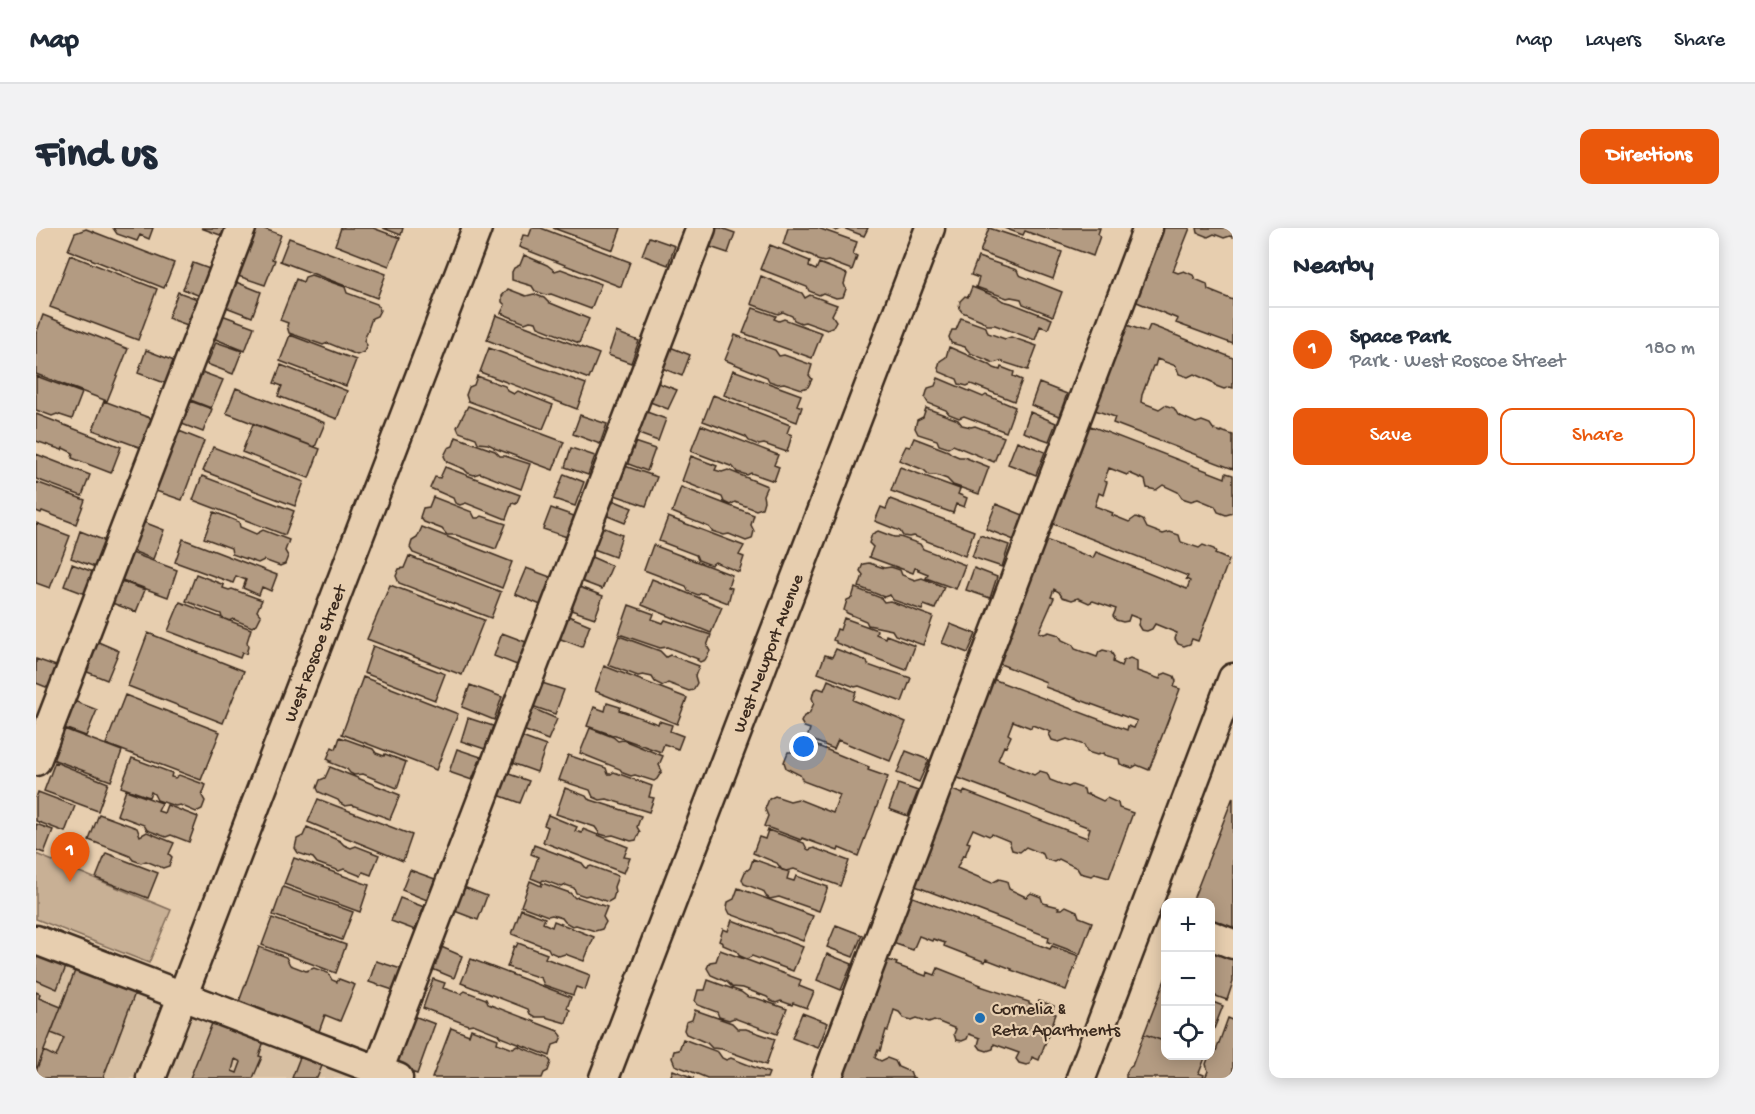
<!DOCTYPE html>
<html lang="en">
<head>
<meta charset="utf-8">
<style>
	:root { --surface:#fff; --page:#f2f2f3; --text:#1f2937; --muted:#747a83; --line:#e0e1e3; --accent:#ea580c }
	body { margin:0; font-family:"Gochi Hand",sans-serif; background:var(--page); color:var(--text) }
	.controls { position:absolute; right:18px; bottom:18px; display:grid; overflow:hidden; border-radius:12px; box-shadow:0 3px 15px #0003 }
	.controls button { width:54px; height:54px; display:grid; place-items:center; padding:0; border:0; border-bottom:2px solid var(--line); background:var(--surface); color:var(--text); font:30px sans-serif }
	.you { position:absolute; left:768px; top:519px; width:21px; height:21px; margin:-15px; border:4px solid #fff; border-radius:50%; background:#1a73e8; box-shadow:0 0 0 9px #1a73e833 }
	.badge { display:grid; place-items:center; width:39px; height:39px; border-radius:50%; background:var(--accent); color:#fff; font-size:20px; font-weight:700 }
	.pin { position:absolute; translate:-50% -50px; filter:drop-shadow(0 2px 3px #0008) }
	.pin::after { content:''; position:absolute; top:32px; width:21px; height:18px; background:inherit; clip-path:polygon(0 0,100% 0,50% 100%) }
	.list { margin:0; padding:0; list-style:none }
	h2 { display:flex; justify-content:space-between; align-items:center; height:78px; margin:0; padding:0 24px; font-size:26px }
	h2 small { font-size:20px; font-weight:400; color:var(--muted) }
	.list li { display:grid; grid-template-columns:39px 1fr auto; gap:18px; align-items:center; box-sizing:border-box; height:84px; padding:0 24px; border-top:2px solid var(--line) }
	.list b { display:block; font-size:22px; white-space:nowrap }
	.list p { margin:0; font-size:20px; white-space:nowrap; color:var(--muted) }
	.list em { font-size:20px; font-style:normal; color:var(--muted) }
	.actions { display:flex; gap:12px; padding:18px 24px }
	.actions a { flex:1; padding:14px 0; border:2px solid var(--accent); border-radius:12px; text-align:center; font-size:21px; color:var(--accent) }
	.actions .main { background:var(--accent); color:#fff }
	.icon { flex:none; width:33px; height:33px; fill:none; stroke:currentColor; stroke-width:2; stroke-linecap:round; stroke-linejoin:round }
	.map { position:relative; flex:none; width:1197px; height:850px; overflow:hidden; border-radius:12px }
	header { display:flex; align-items:center; gap:36px; box-sizing:border-box; height:84px; padding:0 30px; background:var(--surface); border-bottom:2px solid var(--line) }
	header strong { font-size:28px }
	nav { display:flex; gap:33px; margin-inline-start:auto; font-size:21px }
	.intro { display:flex; align-items:center; justify-content:space-between; box-sizing:border-box; height:144px; padding:0 36px }
	h1 { margin:0; font-size:42px }
	.button { padding:15px 27px; border-radius:12px; background:var(--accent); color:#fff; font-size:21px; font-weight:700 }
	main { display:flex; gap:36px; padding:0 36px }
	aside { flex:1; background:var(--surface); border-radius:12px; box-shadow:0 3px 15px #0003 }
	.map>svg:first-child { display:block }
	.built { fill:#d7bfa2 }
	.green { fill:#c8b095; stroke:#826d5a; stroke-width:1.5 }
	.building { fill:#b39b82; stroke:#3b2a1e; stroke-width:1.5; fill-rule:evenodd }
	.lines { fill:none; stroke-linecap:round; stroke-linejoin:round }
	.minor-casing { stroke:#3b2a1e; stroke-width:33 }
	.minor { stroke:#e7ceaf; stroke-width:28 }
	.poi-dot { fill:#1f6fb2; stroke:#e7ceaf; stroke-width:2 }
	.labels { text-anchor:middle; stroke-width:4.5; stroke-linejoin:round; paint-order:stroke }
	.street-label { font-size:18px; fill:#3b2a1e; stroke:#e7ceaf }
	.poi-label { font-size:18px; fill:#3b2a1e; stroke:#e7ceaf; text-anchor:start }
</style>
</head>
<body>
<header>
<strong>Map</strong>
<nav><a>Map</a><a>Layers</a><a>Share</a></nav>
</header>
<div class="intro"><h1>Find us</h1><a class="button">Directions</a></div>
<main>
<div class="map">
<svg width="1197" height="850" viewBox="0 0 1197 850">
	<rect width="100%" height="100%" fill="#e7ceaf"/>
	<filter id="ink" filterUnits="userSpaceOnUse"><feTurbulence type="fractalNoise" baseFrequency=".0167" numOctaves="2"/><feDisplacementMap in="SourceGraphic" scale="12" xChannelSelector="R" yChannelSelector="G"/><feConvolveMatrix kernelMatrix="1 2 1 2 8 2 1 2 1" color-interpolation-filters="sRGB"/></filter>
	<g filter="url(#ink)">
		<path class="built" d="M0 720 337 850H0Z"/>
		<path class="green" d="M0 626 135 682 113 735 0 691Z"/>
		<path class="building" d="M77 0H117L113 11 104 7 101 13 81 6Z
			M165 0H190L187 8Z
			M220 0H226L245 7 236 31 239 32 229 57 202 48Z
			M305 0H337L364 10 353 38 299 17Z
			M347 0H367L365 7Z
			M496 0H505L594 34 585 59 483 19 487 7 493 8Z
			M517 0H585L577 22Z
			M674 0H685L699 5 692 25 668 17Z
			M752 0H782L821 14 817 26 821 28 816 42 792 33 788 34 781 32 777 28 747 16Z
			M795 0H832L828 8 807 0 800 3Z
			M953 0 1026 24 1017 51 944 24Z
			M968 0H1064L1062 6 1064 8 1057 28 989 3 987 7Z
			M1123 0H1154L1137 43 1142 45 1148 43 1157 47 1159 51 1171 56 1172 62 1197 72V116L1140 95 1142 91 1096 72Z
			M1161 0H1197V9L1194 8 1188 10 1178 6 1172 9 1162 5Z
			M50 1 138 35 128 60 32 22 39 5Z
			M613 9 639 18 632 37 606 27Z
			M253 10 350 46 341 70 244 33Z
			M734 17 774 33 773 39 780 42 783 35 811 46 808 56 810 61 807 69 800 70 787 65 783 67 773 63 771 59 724 41Z
			M34 27 121 61 102 112 14 79Z
			M488 27 511 37 519 43 525 41 565 56 555 81 515 66 510 67 499 63 496 58 476 52V44L478 40 484 37Z
			M942 29 981 42 983 47 1026 64 1017 88 987 76 985 71 975 69 971 70 940 59 943 50 935 47Z
			M157 35 179 43 169 70 147 61Z
			M275 47 309 59 311 65 341 76 344 82 341 88 336 90 328 113 331 117 328 124 321 127 292 115 287 117 253 105 251 98 252 95 244 92 260 51 267 54 269 49Z
			M725 48 766 65 769 70 774 67 801 77 796 87 800 93 796 100 791 102 769 94 765 95 758 92 756 88 747 84 742 86 715 76Z
			M200 54 225 64 216 89 190 79Z
			M936 59 961 69 967 73 975 75 1016 91 1012 101 1004 98 999 112 959 97H951L945 92 926 84 923 80 924 73 929 68 932 69Z
			M472 61 490 68 498 66 508 70 512 74 553 91 543 115 502 99 500 94 494 93 489 95 465 85 469 77 466 74V68Z
			M142 64 167 73 157 99 132 90Z
			M717 80 740 88 738 91 743 93 748 91 786 105 776 130 707 105Z
			M7 87 92 121 71 173 0 146V106Z
			M186 87 218 99 209 123 177 110Z
			M460 87 563 126 553 151 451 112Z
			M925 90 950 99 952 105 969 111 975 109 1001 118 992 142 964 133 958 135 934 125 929 119 915 115 913 109 916 102H920Z
			M1088 96 1111 104 1114 97 1197 130V160L1194 159 1188 161 1180 158 1176 154 1158 146 1152 149 1143 146 1140 138 1121 131 1119 138H1117L1106 167 1105 174 1123 181 1129 177 1138 180 1142 187 1160 195 1166 193 1174 196 1178 202 1185 204V203L1197 207V241L1077 195 1079 189 1056 181Z
			M580 104 603 113 595 135 572 127Z
			M254 107 320 132 310 158 244 133Z
			M699 107 739 122 743 128 748 127 776 137 773 147 776 151 772 159 766 161 748 155 742 156 733 153 731 149 689 132Z
			M180 114 206 123 197 146 171 136Z
			M629 117 654 127 646 148 621 138Z
			M913 119 954 137 958 140 964 142 965 139 978 144 977 148 986 152 978 173 935 156 931 158 923 156 921 151 904 144 902 140 904 133 910 129Z
			M453 120 550 156 541 181 444 144Z
			M110 122 143 135 134 157 102 145Z
			M245 137 311 163 301 191 242 168 246 158 238 155Z
			M697 142 765 167 761 177 766 179 761 194 688 167Z
			M163 143 187 152 175 180 152 171Z
			M0 148 46 165 36 191 21 186 16 188 0 182Z
			M441 148 469 158 472 163 478 166 482 163 517 177 507 201 432 173 430 167 433 159 438 157Z
			M902 150 947 169 950 167 979 179 970 204 928 188 923 190 913 186 910 182 892 175 889 170 892 160 899 158Z
			M617 153 641 162 632 181 609 172Z
			M1003 155 1031 166 1023 188 995 177Z
			M200 160 289 195 279 219 190 185Z
			M677 167 754 197 751 205 756 207 751 224 728 216 723 217 713 213 710 209 667 193Z
			M68 173 122 193 111 222 57 202Z
			M154 173 176 181 167 204 146 196Z
			M432 178 528 214 517 242 458 220V219L452 216 442 215 440 210 423 204 421 199Z
			M890 180 922 192 926 197 935 199 939 198 968 209 958 234 917 217 912 220 903 217 901 212 882 206 879 200 881 192 887 189Z
			M608 183 630 191 622 213 600 205Z
			M994 184 1020 195 1013 213 987 204Z
			M0 186 85 219 75 245 36 230 37 225 27 220 26 222 0 213Z
			M544 187 571 196 564 216 537 206Z
			M217 196 284 221 273 250 206 224Z
			M665 197 742 227 738 237 743 239 738 253 715 245 711 247 701 244 697 239 655 223Z
			M1049 197 1055 199V198L1189 250 1190 245 1197 247V285L1190 287 1182 284 1179 278 1162 271 1155 273 1146 270 1142 264 1127 257 1120 262 1111 260 1109 252 1093 245 1091 247 1073 240 1068 253 1071 254 1067 267 1063 265 1059 278 1077 285 1076 287 1093 294 1100 289 1107 292 1111 300 1127 306 1134 304 1143 307 1145 314 1163 320 1167 317 1178 321 1180 324 1179 326 1193 332 1162 413 1156 411 1154 416 1148 418 1142 416 1139 411 1141 405 1119 396 1116 401 1111 403 1105 402 1102 397 1104 391 1094 387 1092 393 1087 394 1080 392 1077 388 1080 381 1057 373 1053 375 1042 370 1036 372 1026 369 1023 364 1018 361 1015 369 1018 370 1003 404 1008 406 1013 404 1023 407 1026 412 1037 417 1039 421 1061 429 1063 424 1067 422 1075 424 1078 429 1077 434 1085 438 1087 433 1094 430 1101 433V443L1124 451 1125 447 1130 445 1138 448 1140 453 1138 459 1144 461 1113 542 1101 537 1096 540 1084 536 1083 531 1068 527V525L1061 527 1051 524 1048 517 1031 511 1023 514 1016 512 1013 506 1015 504 996 497 995 500 977 493 972 506 975 508 970 519 968 518 962 532 998 547 1004 543 1011 545 1014 552 1032 559 1036 557 1048 561 1049 566 1052 567V566L1067 573 1071 570 1082 575 1083 580 1097 585 1073 650 1059 646 1055 648 1044 645 1041 640 1023 631 1018 634 1009 631 1007 626 990 619 984 624 976 622 973 613 956 606 953 608 937 601 931 614 934 615 929 628 927 627 921 640 956 655 963 651 971 653 973 661 990 669 995 665 1005 669 1007 675 1023 679 1022 681H1026L1030 678 1041 683 1043 689 1056 694 1044 726 1012 714 1013 709 874 656 911 560 927 566 928 563 1051 610 1054 600 917 548 954 450 1091 502 1092 498 1098 500 1101 493 1009 459 1010 454 959 434 1007 311 1057 330 1060 324 1151 361 1154 353 1150 351 1152 348 1012 294Z
			M143 203 168 213 146 272 120 263Z
			M420 209 459 223 464 228H469L494 236 485 261 444 245 438 247 432 245 428 241 411 234 408 228 412 220 417 218Z
			M878 210 912 223 916 226 923 229H928L953 239 943 266 917 257 911 251 900 247H893L888 242 863 232 870 218 874 219Z
			M595 213 619 221 611 243 587 234Z
			M981 213 1009 224 1000 247 972 236Z
			M177 219 268 254 259 278 167 243Z
			M535 220 559 228 552 247 529 239Z
			M0 226 54 247 46 268 0 251Z
			M655 228 681 238 679 242 686 244 692 242 731 258 727 267 728 273 726 280 720 282 699 274 694 277 688 274 686 269 646 253Z
			M583 236 621 249 610 278 573 265Z
			M409 239 484 267 480 276 476 275 470 291 430 275 424 277 419 275 417 270 394 260 399 249 404 250Z
			M864 239 924 261 922 266 931 270 928 279 920 276 917 285 855 263Z
			M528 246 548 254 539 278 518 271Z
			M166 248 258 283 249 307 157 272Z
			M0 254 49 272 40 296 6 283 5 285 0 283Z
			M645 259 718 287 715 297 718 303 716 311 710 313 693 306 688 307 676 303 673 299 636 284Z
			M397 269 436 284 439 290H443L446 288 470 296 460 321 420 307H411L406 301 388 294 384 289 387 280 393 279Z
			M574 271 596 280 589 295 567 286Z
			M854 271 938 303 929 328 878 308 873 309 867 308 864 303 839 293 845 279 850 281Z
			M960 276 987 287 978 312 950 301Z
			M515 280 538 288 531 309 507 301Z
			M178 284 203 294 204 299 220 306 227 302 253 312 249 323 252 328 249 336 244 338 228 332 222 335 196 326 195 320 168 310Z
			M632 289 708 318 703 327 708 329 703 344 679 334 675 337 662 332 660 327 623 313Z
			M105 293 128 302 117 331 94 322Z
			M0 295 34 308 14 360 0 355Z
			M564 298 586 307 579 329 555 320Z
			M386 299 476 334 466 360 377 325 374 320 376 313 381 310Z
			M44 303 72 314 62 340 35 330Z
			M842 303 858 309H864L884 316 887 321 929 337 920 361 890 350 892 346 882 342 883 341 879 340 877 345 833 329 837 319 833 315 836 306Z
			M944 307 973 317 966 339 936 329Z
			M147 311 241 347 235 363 226 359 223 367 207 360 210 352 200 348 197 355 139 334Z
			M617 317 696 347 692 359 696 360 692 375 666 365 662 367 652 363 650 358 608 342Z
			M96 325 141 342 132 369 86 352Z
			M551 327 576 338 566 361 542 352Z
			M373 328 465 364 455 390 363 355 360 348 363 341 368 340Z
			M833 335 848 340 855 339 864 342 866 347 879 352 886 350 908 359 899 381 888 377 886 382 857 372 854 367 848 369 823 359 827 347 824 343 827 336Z
			M36 336 60 345 52 367 28 358Z
			M490 340 517 350 507 378 479 366Z
			M938 340 961 349 954 370 930 362Z
			M160 346 188 357 187 360 193 362 196 361 226 372 221 383 225 388 221 396 216 399 197 391 193 393 186 390 185 386 150 373Z
			M616 351 686 379 675 405 606 377Z
			M85 353 109 362 100 384 76 375Z
			M354 357 448 392 426 447 331 411Z
			M538 357 567 368 559 390 529 380Z
			M819 360 845 370 848 374 854 373 897 389 887 417 859 407 856 402 832 397 830 393 811 385 808 382 811 372 816 370Z
			M144 374 215 401 211 414 212 419 210 426 206 425 204 430 132 403Z
			M593 377 618 386 616 391 627 395 629 392 675 407 671 418 674 423 669 432 664 434 661 432 662 431 631 419 624 420 583 406Z
			M530 387 554 397 546 419 522 410Z
			M808 390 841 402 840 406 849 410 850 407 879 418 870 442 800 415V413L797 412 801 401 804 402Z
			M914 396 940 406 932 425 906 415Z
			M112 405 208 443 187 495 92 458Z
			M466 405 490 414 481 437 458 428Z
			M583 408 624 423 630 429 634 427 663 438 659 448 661 455 657 462 653 463 632 455 627 458 619 454 616 449 607 447 602 448 572 437Z
			M60 413 83 423 71 452 49 443Z
			M337 418 409 446 399 472 328 445Z
			M800 421 831 433 832 437 846 442 848 441 875 450 866 474 823 458 819 459 782 445 789 427 796 429Z
			M0 431 23 439 15 461 0 455Z
			M568 438 651 470 641 496 559 463Z
			M327 449 422 486 400 542 306 506Z
			M792 452 820 464 817 472 870 494 854 533 802 512 798 521 771 510 774 501 768 499 765 494 768 488 773 486 778 475 776 470 778 462 782 460 788 462Z
			M503 454 528 462 519 486 496 478Z
			M434 457 466 469 458 492 426 479Z
			M89 467 184 504 165 552 70 516Z
			M38 473 61 482 50 508 28 500Z
			M571 475 584 479 583 482 622 496 623 493 636 497 634 503 647 508 642 521 628 516 625 524 551 498 558 479 569 483Z
			M496 480 521 491 512 512 487 502Z
			M432 490 457 498 449 521 425 513Z
			M554 500 577 509 582 513 587 512 627 528 623 537 626 543 621 551 618 553 599 547 595 548 587 545 584 541 544 525Z
			M28 501 86 523 75 553 16 531Z
			M483 508 510 518 501 544 473 534Z
			M304 509 337 521 340 525 348 528 349 526 370 534 361 560 327 546 318 547 314 545 311 541 293 534 295 533 291 531 296 519 300 521Z
			M762 510 833 539 832 542 852 549 822 628 803 620 802 623 766 610 765 612 728 598 732 588 729 581 733 571 739 568 754 573 762 571 797 585 804 567 767 553 764 547 750 540 748 534 752 524H756Z
			M421 521 445 529 436 552 413 544Z
			M870 523 893 532 883 554 861 545Z
			M532 527 570 540 572 546H575L578 544 616 558 613 569 618 570 613 584 571 571 564 572 557 569 554 562 523 552Z
			M96 530 136 545 135 549 139 550 143 547 170 557 166 568 169 573 166 581 160 584 144 577 139 578 121 572 118 566 115 564 113 569 85 559Z
			M19 534 72 555 62 583 8 563Z
			M294 539 364 567 354 591 316 577 309 578 304 575 302 572 283 564 281 560 284 552 289 550Z
			M470 545 493 553 484 575 462 567Z
			M862 556 882 563 872 588 853 581Z
			M529 560 550 568 552 571 605 588 601 599 604 604 600 612 595 613 577 607 571 608 564 606 559 599 520 586Z
			M90 562 126 575 122 583 128 585 131 577 162 589 153 614 135 607 130 609 111 602 108 597 81 587Z
			M2 564 39 578 29 604 0 593V570Z
			M1197 569V703L1174 694V674H1156Z
			M282 571 376 607 367 633 272 594Z
			M63 586 101 600 104 608 111 604 138 615 133 626 136 629 133 638 127 640 110 633 105 635 97 632 94 628 53 612Z
			M512 587 541 599 539 603 546 605 547 601 592 619 588 629 594 630 588 645 507 614 512 599 508 597Z
			M0 596 17 602 8 625 0 622Z
			M271 599 304 613 308 617 315 620 320 618 343 627 335 647 327 644 325 648 308 641 303 643 281 635 277 630 262 625 259 620 261 611 267 608Z
			M732 602 768 615 771 621 773 622 778 620 813 633 804 658 758 641 750 643 746 642 741 635 717 625 723 609 729 611Z
			M498 617 546 635 550 640 555 638 582 648 578 659 579 664 577 671 572 674 553 667 549 668 540 665 538 660 530 657 526 659 507 652 505 654 495 650 502 629 495 626Z
			M70 625 122 645 112 670 60 650Z
			M258 630 333 657 324 684 248 656Z
			M717 631 753 644 751 651 758 653 760 648 792 659 783 683 743 669 734 671 730 668 727 663 708 656 706 651 709 644 714 640Z
			M374 642 399 651 391 672 366 662Z
			M494 653 505 658 506 655 534 665 539 670 542 669 571 679 567 689 570 694 566 701 559 703 540 697 536 698 529 694 526 690 516 687 512 688 485 678Z
			M425 658 451 668 442 692 416 682Z
			M247 659 317 684 306 712 237 687Z
			M702 660 777 688 767 713 746 705H739L735 701 694 686 691 680 692 674 698 671Z
			M869 666 1014 721 1016 718 1043 728 1030 762 975 742 976 741 950 731 949 734 908 718 909 715 897 711 896 713 883 708 877 722 851 713Z
			M364 670 388 679 379 702 355 693Z
			M485 681 509 690 507 695 516 699 518 693 558 709 548 733 529 726 523 728 514 724 512 720 476 706Z
			M236 690 310 717 300 745 226 717Z
			M696 692 767 719 757 743 716 728 711 731 704 728 701 723 687 717V715L683 713 687 701 692 703Z
			M800 697 826 707 817 729 791 719Z
			M482 715 511 726 509 730 554 747 549 762 540 759 537 767 508 757 505 750 471 739 478 718 480 719Z
			M403 718 426 728 418 750 394 740Z
			M1174 718 1197 727V754L1191 772 1174 766Z
			M223 719 250 729 254 737 270 743 278 740 292 745 296 752 301 754 303 751 319 757 304 793 289 787 281 809 201 779Z
			M684 722 765 752 763 758 778 764 771 780 757 775 756 777 745 773 740 775 735 773 731 769 707 760 696 759 691 754 675 747 671 740 674 734 680 733Z
			M3 723 32 734 21 761 0 752V730Z
			M791 726 816 736 805 762 781 752Z
			M846 730 861 735 860 737 890 748 891 744 899 747 902 740 945 757 944 758 993 774V776L1000 779 1003 773 1018 778 1016 785 1020 786 1003 832 996 829 994 836 990 837 983 835 980 831 983 825 958 816 957 821 951 823 945 821 942 817 944 810 933 806 931 811 926 813 920 812 918 806 920 801 898 792 893 794 881 790 876 792 868 790 863 784 858 782 852 803 850 802 844 823 842 822 839 830 845 833 851 830 859 833 862 839 874 844 876 849 879 850H801Z
			M435 731 535 769 531 780 534 782 530 795 509 789H499L494 786 492 781 425 755Z
			M340 733 365 741 357 762 333 754Z
			M42 735 102 757 67 850H0V843L8 823 20 829 28 810 15 805Z
			M1130 749V814L1108 806Z
			M397 751 409 755 407 760 425 766 429 763 450 771 452 776 522 803 526 808 523 815 517 817 514 828 464 809 462 806 437 796 432 797 387 780Z
			M672 752 705 764 712 769 720 770 751 781 741 806 698 790 693 792 683 789 681 784 662 777 659 773 662 762H669Z
			M0 764 4 766 3 770 25 779 0 843Z
			M1174 773 1187 778 1174 811Z
			M659 782 696 795 702 801H710L739 811 730 837 686 821 676 820 671 815 650 806 648 802 650 794 656 792Z
			M766 785 792 795 782 820 756 810Z
			M378 788 399 796 381 846 359 839Z
			M1192 790 1197 792V850H1169L1172 843 1170 836 1173 828 1179 826Z
			M177 793 228 813 223 828 226 829 217 850H154ZM199 831 205 834 201 845 196 843Z
			M415 800 433 807 435 801 462 811 461 815 477 821 482 818 512 830 515 834 512 843 508 845 506 850H396Z
			M1108 806 1130 814V828H1164L1169 830 1163 845 1168 847 1167 850H1090V846L1093 840 1096 838Z
			M647 811 682 824 686 830 690 832 695 830 733 845 731 850H671L639 837 636 830 638 823 643 822Z
			M264 829 286 838 281 850H256Z
			M637 842 658 850H634Z"/>
		<g class="lines">
			<g class="minor-casing">
				<path id="minor" d="M0 533 205 0
					M1174 707 1197 716
					M0 712 362 850
					M342 843 665 0
					M115 850 441 0
					M568 850 894 0
					M791 850 1112 0
					M1045 850 1197 450"/>
			</g>
			<use href="#minor" class="minor"/>
		</g>
	</g>
	<circle class="poi-dot" cx="944" cy="790" r="6"/>
	<g class="labels">
		<g class="street-label">
			<text transform="translate(278 425) rotate(-69)" y="6">West Roscoe Street</text>
			<text transform="translate(731 425) rotate(-69)" y="6">West Newport Avenue</text>
		</g>
		<g class="poi-label">
			<text x="956" y="786">Cornelia &amp;<tspan x="956" dy="21">Reta Apartments</tspan></text>
		</g>
	</g>
</svg>
<div class="controls">
<button>+</button>
<button>−</button>
<button><svg class="icon" aria-label="locate" viewBox="0 0 24 24"><circle cx="12" cy="12" r="6"/><path d="M12 2v4M12 18v4M2 12h4M18 12h4"/></svg></button>
</div>
<div class="you"></div>
<div class="pin badge" style="left:34px;top:654px">1</div>
</div>
<aside>
<h2>Nearby<small></small></h2>
<ul class="list">
<li><span class="badge">1</span><div><b>Space Park</b><p>Park · West Roscoe Street</p></div><em>180 m</em></li>
</ul>
<div class="actions"><a class="main">Save</a><a>Share</a></div>
</aside>
</main>
</body>
</html>
